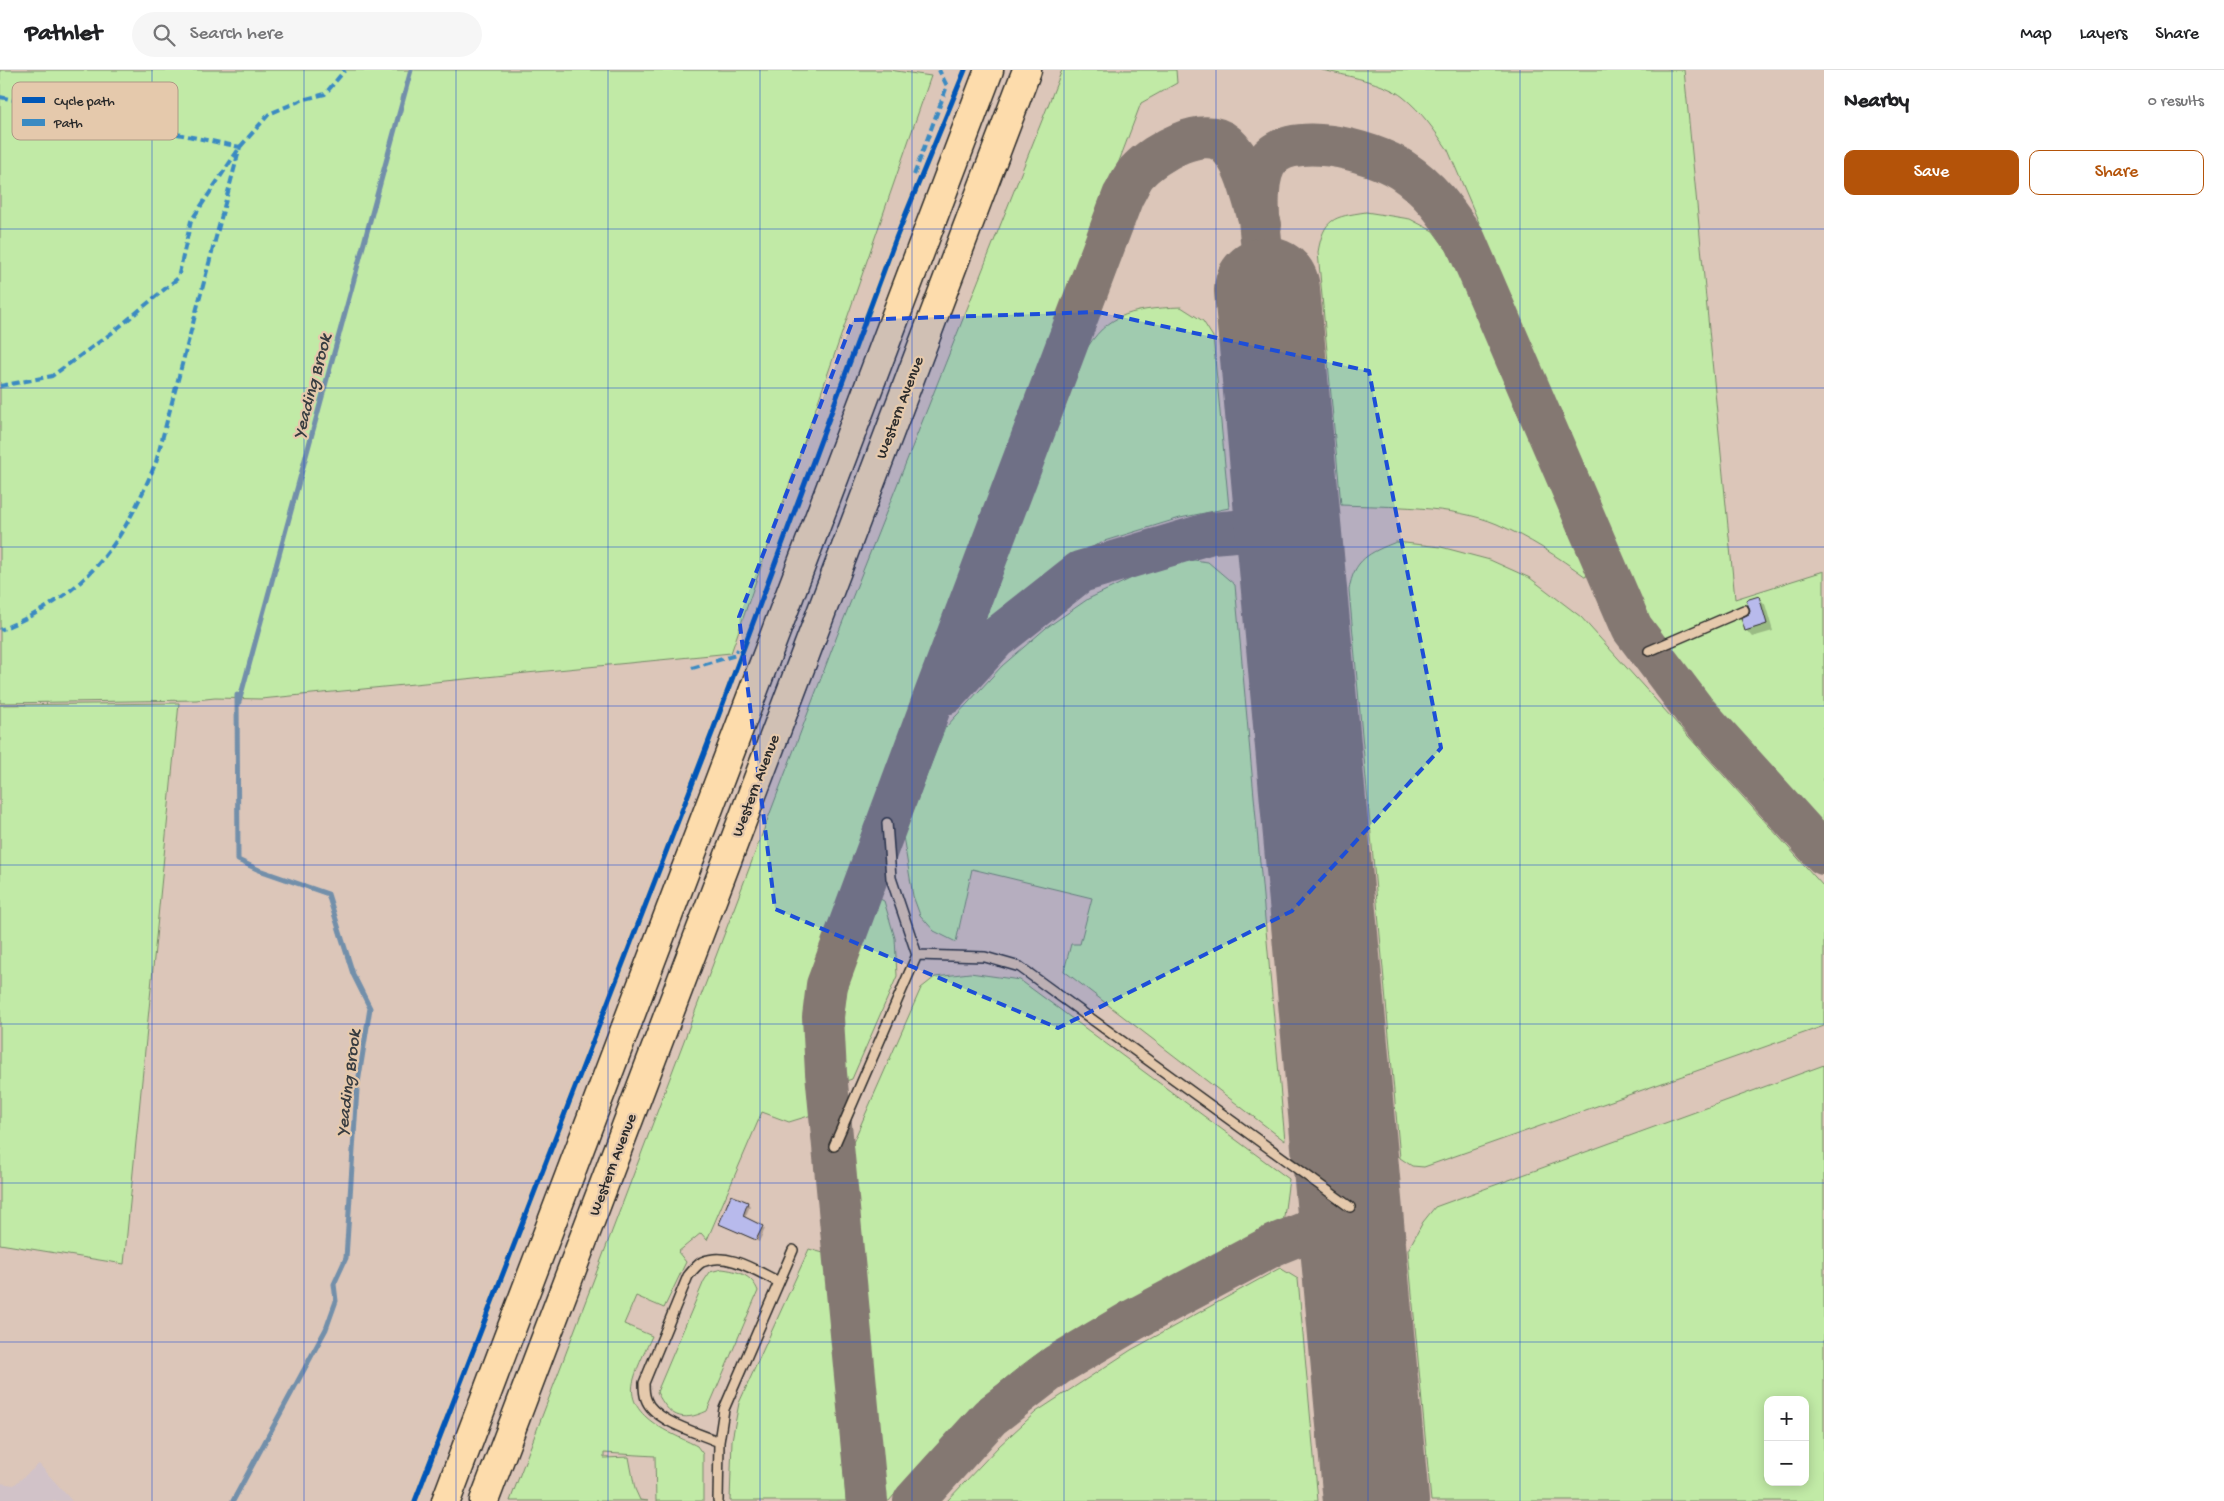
<!DOCTYPE html>
<html lang="en">
<head>
<meta charset="utf-8">
<style>
	:root { --surface:#fff; --page:#f6f6f6; --text:#202124; --muted:#757577; --line:#e0e0e0; --accent:#b45309 }
	body { margin:0; font-family:"Gochi Hand",sans-serif; background:var(--page); color:var(--text) }
	.controls { position:absolute; right:15px; bottom:15px; display:grid; overflow:hidden; border-radius:10px; box-shadow:0 2px 12px #0003 }
	.controls button { width:45px; height:45px; display:grid; place-items:center; padding:0; border:0; border-bottom:1px solid var(--line); background:var(--surface); color:var(--text); font:25px sans-serif }
	.list { margin:0; padding:0; list-style:none }
	h2 { display:flex; justify-content:space-between; align-items:center; height:65px; margin:0; padding:0 20px; font-size:21px }
	h2 small { font-size:16px; font-weight:400; color:var(--muted) }
	.actions { display:flex; gap:10px; padding:15px 20px }
	.actions a { flex:1; padding:11px 0; border:1px solid var(--accent); border-radius:10px; text-align:center; font-size:18px; color:var(--accent) }
	.actions .main { background:var(--accent); color:#fff }
	.icon { flex:none; width:28px; height:28px; fill:none; stroke:currentColor; stroke-width:2; stroke-linecap:round; stroke-linejoin:round }
	.map { position:relative; flex:none; width:1824px; height:1431px; overflow:hidden }
	header { display:flex; align-items:center; gap:30px; box-sizing:border-box; height:70px; padding:0 25px; background:var(--surface); border-bottom:1px solid var(--line) }
	header strong { font-size:24px }
	nav { display:flex; gap:28px; margin-inline-start:auto; font-size:18px }
	.search { width:350px; height:45px; background:var(--page); display:flex; align-items:center; gap:12px; box-sizing:border-box; padding:0 18px; border-radius:28px; color:var(--muted); font-size:19px }
	main { display:flex }
	aside { flex:1; background:var(--surface) }
	.map>svg:first-child { display:block }
	.built { fill:#d1c2c8 }
	.green { fill:#c1eaa6; stroke:#768a68; fill-rule:evenodd }
	.shadow { fill:#0003 }
	.lines { fill:none; stroke-linecap:round; stroke-linejoin:round }
	.stream { stroke:#728faa; stroke-width:5 }
	.taxiway { stroke:#847872; stroke-width:42 }
	.runway { stroke:#847872; stroke-width:106 }
	.building { fill:#b8baec; stroke:#2b2b2b }
	.lane-casing { stroke:#2b2b2b; stroke-width:12 }
	.highway-casing { stroke:#2b2b2b; stroke-width:31 }
	.lane { stroke:#e5c9ac; stroke-width:9 }
	.highway { stroke:#fddcac; stroke-width:28 }
	.quiet { stroke:#3a8ac2; stroke-width:4; stroke-dasharray:8 4; stroke-linecap:butt }
	.cycleway-casing { stroke:#e5c9ac; stroke-width:8 }
	.cycleway { stroke:#0057b8; stroke-width:5 }
	.marked { fill:#1d4ed8; fill-opacity:0.2; stroke:#1d4ed8; stroke-width:4; stroke-dasharray:10 6; stroke-linejoin:round }
	.grid { fill:none; stroke:#1d4ed8; stroke-width:1; stroke-opacity:0.55 }
	.labels { text-anchor:middle; stroke-width:4.5; stroke-linejoin:round; paint-order:stroke }
	.street-label { font-size:16px; fill:#2b2b2b; stroke:#e5c9ac }
	.water-label { font-size:18px; font-style:italic; fill:#373c40; stroke:#e5c9ac }
	.key { fill:#e5c9ac; stroke:#ad9a85; stroke-width:1 }
	.key-label { font-size:14px; fill:#2b2b2b }
</style>
</head>
<body>
<header>
<strong>Pathlet</strong>
<div class="search"><svg class="icon" aria-label="search" viewBox="0 0 24 24"><circle cx="10" cy="10" r="6"/><path d="M15 15l6 6"/></svg>Search here</div>
<nav><a>Map</a><a>Layers</a><a>Share</a></nav>
</header>
<main>
<div class="map">
<svg width="1824" height="1431" viewBox="0 0 1824 1431">
	<rect width="100%" height="100%" fill="#dcc6b9"/>
	<filter id="ink" filterUnits="userSpaceOnUse"><feTurbulence type="fractalNoise" baseFrequency=".02" numOctaves="2"/><feDisplacementMap in="SourceGraphic" scale="10" xChannelSelector="R" yChannelSelector="G"/><feConvolveMatrix kernelMatrix="1 2 1 2 8 2 1 2 1" color-interpolation-filters="sRGB"/></filter>
	<g filter="url(#ink)">
		<path class="built" d="M39 1394 72 1431H0V1413L14 1415Z"/>
		<path class="green" d="M0 0H889L931 6 731 583 261 629 215 628 196 630 0 633Z
			M1062 0H1176L1177 13 1141 33 815 898C803 951 808 991 815 1044L789 1052 762 1042 707 1170 701 1163 678 1182 686 1192 664 1238 636 1226 624 1254 652 1266C646 1280 638 1294 634 1309 623 1347 672 1363 697 1376L703 1384V1431H656L655 1386 604 1383V1388L629 1387 635 1419 640 1430 648 1431H510L837 566Z
			M1322 0H1684L1735 529 1824 501V758L1667 582 1652 558 1448 80C1435 61 1422 42 1403 27 1386 13 1344 5 1322 0Z
			M1366 142 1410 149 1433 161 1449 183 1587 502 1586 507C1557 486 1529 468 1497 454 1452 435 1389 437 1341 435L1318 182C1324 148 1333 147 1366 142Z
			M1181 237 1203 251 1213 267 1229 438 1180 448 1101 472 1068 492 983 560 981 556 1078 294C1103 244 1128 239 1181 237Z
			M1396 472 1441 477 1490 490 1530 508 1581 547 1824 817V956L1424 1097 1412 1096 1400 1088 1349 520C1354 489 1369 483 1396 472Z
			M1194 490 1208 492 1235 515 1285 1071 1064 901 1071 874H1080L1092 828 972 799 956 872 934 861 920 845 913 826 903 766 945 658 1002 596 1046 558 1088 529 1155 497Z
			M179 633 124 1194 0 1174V635Z
			M878 828 884 831 895 868 897 906 852 1009 846 1011C844 993 841 975 842 957 843 913 863 869 878 828Z
			M970 903 1020 910 1289 1109 1283 1154 1043 1280C981 1323 937 1374 889 1431H885L851 1077 921 918 935 907Z
			M1824 995V1431H1431L1408 1180 1423 1152 1435 1137ZM1768 1330H1805V1412H1768Z
			M809 1179 827 1184 846 1431H730L732 1370 739 1333Z
			M1280 1198 1298 1209 1318 1431H947L999 1376 1036 1342 1131 1280Z
			M722 1199C738 1201 752 1205 758 1221L707 1341C681 1353 669 1346 657 1322L704 1211 710 1202Z"/>
		<path class="shadow" d="M1759 528 1765 534 1773 561 1752 567 1746 560 1750 545Z
			M732 1126 748 1133 750 1136 745 1148 765 1159 759 1172 720 1154Z"/>
		<g class="lines">
			<path class="stream" d="M239 632 411 0
				M233 1431 326 1259 336 1231 334 1214 346 1188 357 1019 370 938 353 904 328 824 259 800 238 790 237 625"/>
			<path class="taxiway" d="M1267 220C1264 189 1251 122 1265 95 1285 56 1373 81 1402 100 1431 119 1446 142 1465 170L1632 558 1694 640 1824 784
				M945 624 995 569 1080 502 1211 463 1248 460 1268 468 1279 480 1292 513
				M867 1431 826 1003 823 947 827 915 925 651 1123 126C1128 118 1132 106 1139 100 1155 83 1204 54 1226 74 1247 93 1252 129 1261 155
				M914 1431 990 1347 1057 1295 1133 1250 1274 1175 1304 1163 1326 1166 1348 1185 1356 1205"/>
			<path class="runway" d="M1267 220 1376 1431"/>
		</g>
		<path class="building" d="M1759 526 1767 554 1745 561 1741 548 1749 544 1750 540 1746 530Z
			M731 1125 748 1132 743 1146 763 1156 756 1170 719 1154Z"/>
		<g class="lines">
			<g class="lane-casing">
				<path id="lane" d="M1649 581 1744 540
					M917 885 985 887 1020 897 1350 1137
					M834 1076 917 885 891 808 887 753
					M719 1372C699 1363 653 1351 646 1329 644 1324 644 1318 644 1313L688 1206C692 1201 697 1195 702 1192 728 1181 756 1201 779 1212
					M718 1431 719 1372 724 1339 793 1180"/>
			</g>
			<g class="highway-casing">
				<path id="highway" d="M446 1431 989 0
					M484 1431 1027 0"/>
			</g>
			<use href="#lane" class="lane"/>
			<use href="#highway" class="highway"/>
			<path class="quiet" d="M0 27 240 77 156 392C121 477 88 524 0 560
				M914 105 947 16 939 0
				M0 316 52 306 113 262 178 208 191 151 240 77 269 44 302 30 325 24 345 0
				M692 598 736 585 738 579"/>
			<g class="cycleway-casing">
				<path id="cycleway" d="M415 1431 712 663 896 168 965 0"/>
			</g>
			<use href="#cycleway" class="cycleway"/>
		</g>
	</g>
	<path class="marked" d="M1098 242 1369 301 1441 678 1292 841 1058 958 775 839 739 547 853 250Z"/>
	<path class="grid" d="M152 0V1431M304 0V1431M456 0V1431M608 0V1431M760 0V1431M912 0V1431M1064 0V1431M1216 0V1431M1368 0V1431M1520 0V1431M1672 0V1431M0 159H1824M0 318H1824M0 477H1824M0 636H1824M0 795H1824M0 954H1824M0 1113H1824M0 1272H1824"/>
	<g class="labels">
		<g class="street-label">
			<text transform="translate(898 337) rotate(-69)" y="6">Western Avenue</text>
			<text transform="translate(754 715) rotate(-69)" y="6">Western Avenue</text>
			<text transform="translate(611 1094) rotate(-69)" y="6">Western Avenue</text>
		</g>
		<g class="water-label">
			<text transform="translate(311 316) rotate(-75)" y="6">Yeading Brook</text>
			<text transform="translate(347 1013) rotate(-83)" y="6">Yeading Brook</text>
		</g>
	</g>
	<rect x="12" y="12" width="166" height="58" rx="8" class="key"/>
	<rect x="22" y="27" width="23" height="6" fill="#0057b8"/>
	<rect x="22" y="49" width="23" height="7" fill="#3a8ac2"/>
	<g class="key-label">
		<text x="54" y="35">Cycle path</text>
		<text x="54" y="57">Path</text>
	</g>
</svg>
<div class="controls">
<button>+</button>
<button>−</button>
</div>
</div>
<aside>
<h2>Nearby<small>0 results</small></h2>
<ul class="list">
</ul>
<div class="actions"><a class="main">Save</a><a>Share</a></div>
</aside>
</main>
</body>
</html>
